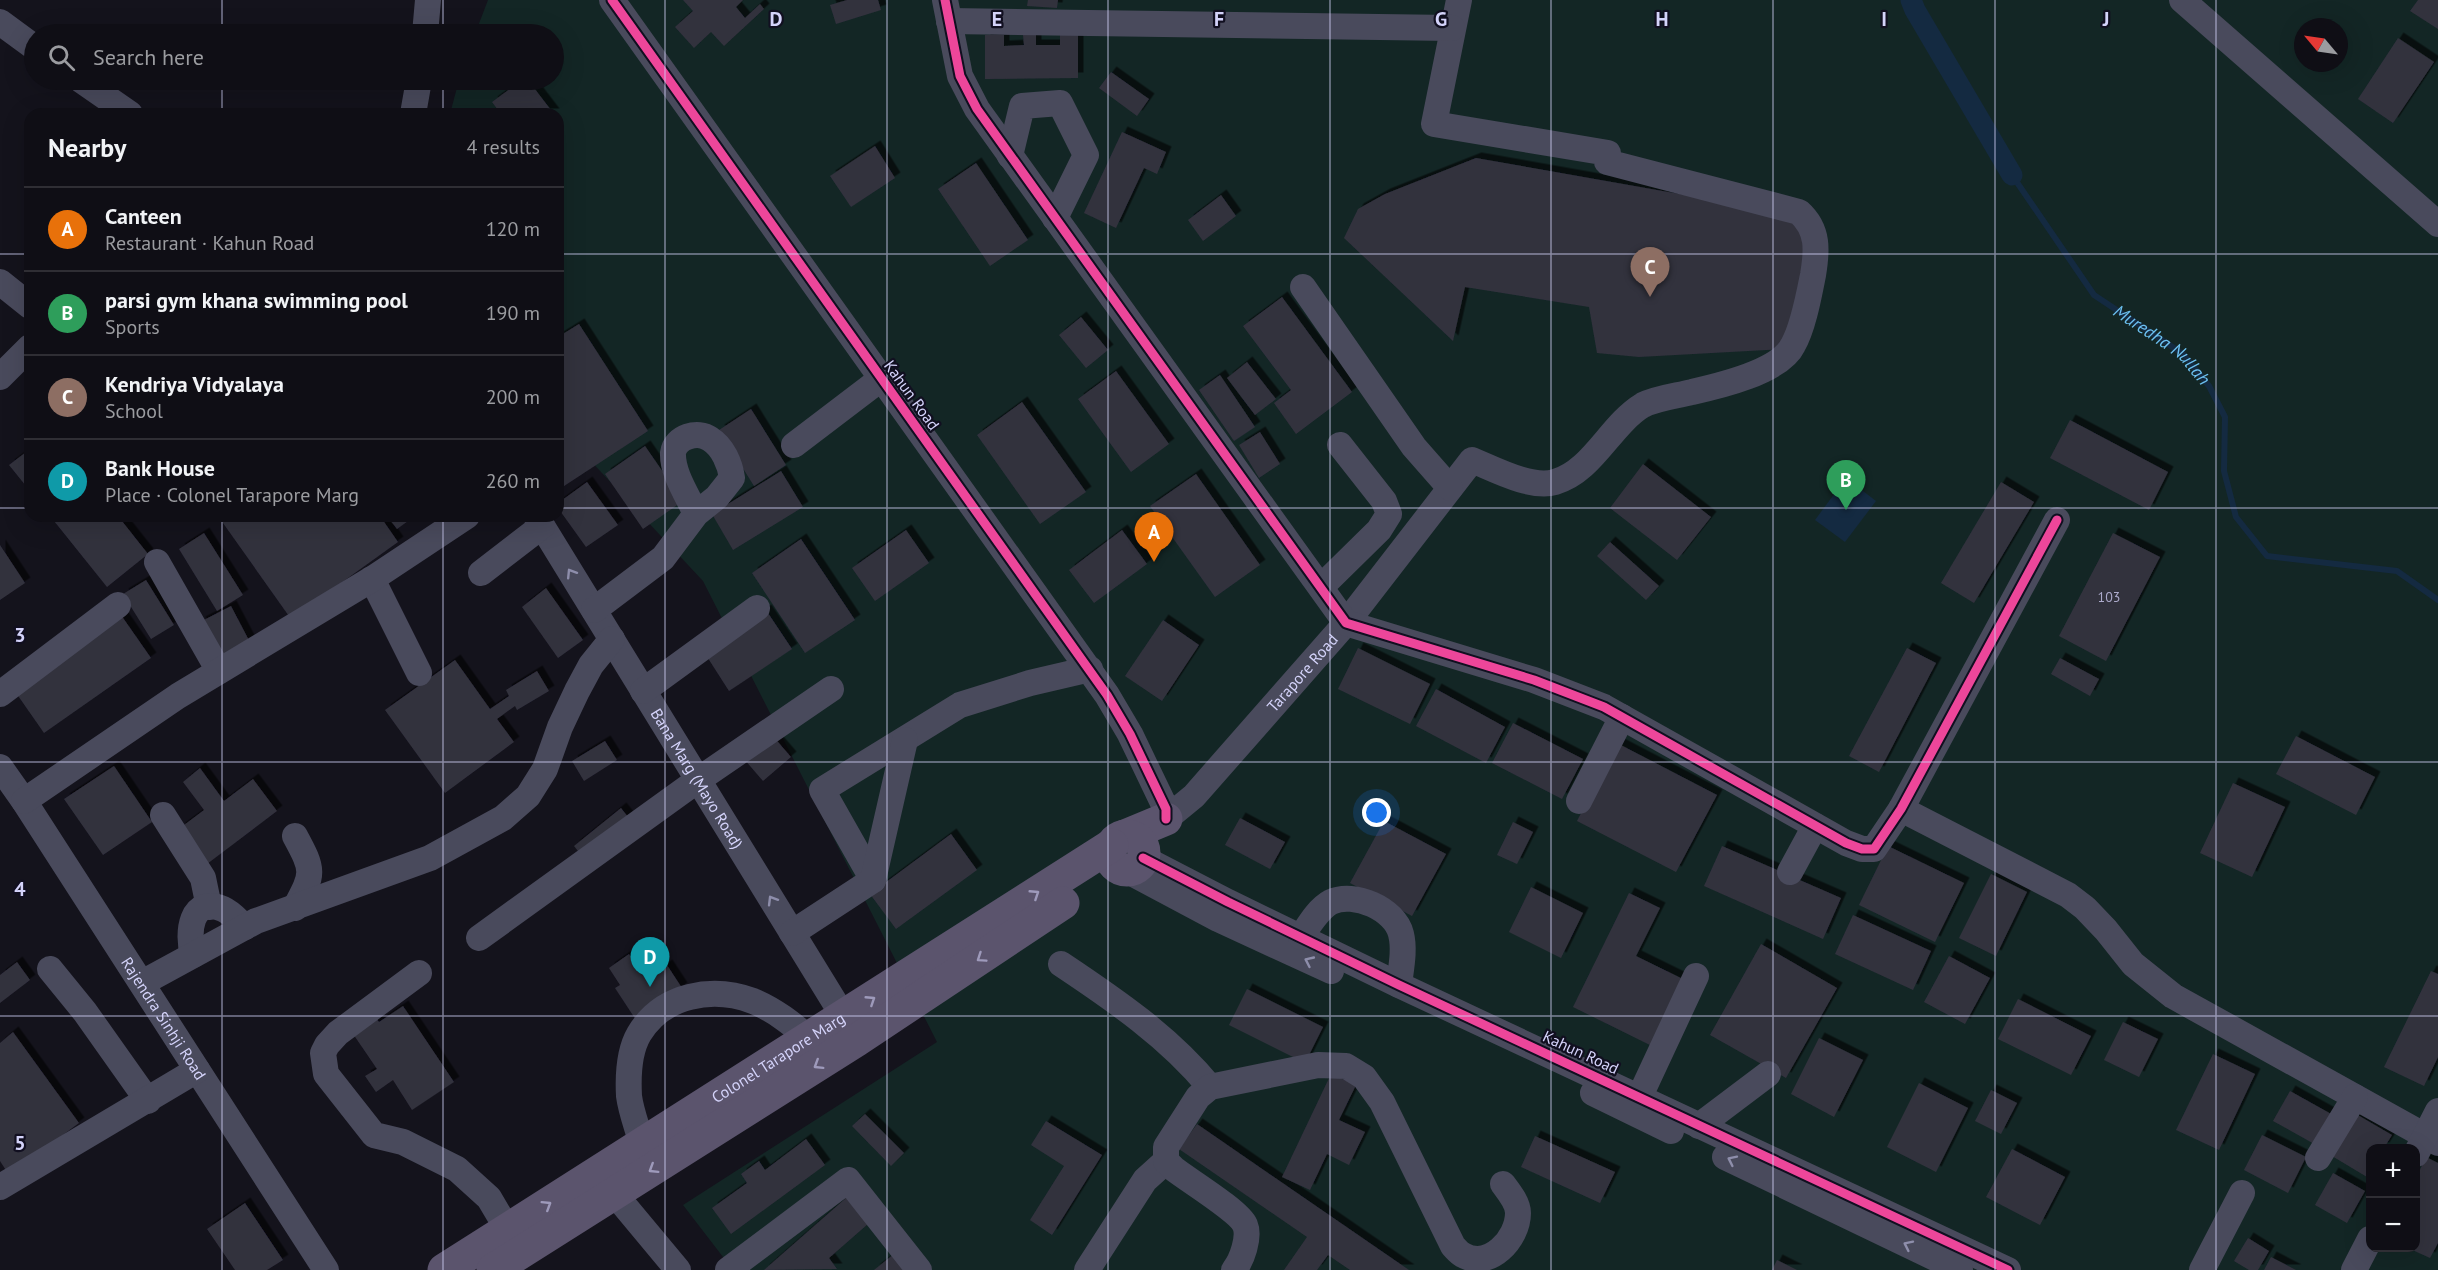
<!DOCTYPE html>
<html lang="en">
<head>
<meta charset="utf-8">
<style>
	:root { --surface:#0f0e15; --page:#1d1c22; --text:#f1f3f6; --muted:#9b9ca0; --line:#2f2e34; --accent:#7c3aed }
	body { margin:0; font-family:"PT Sans",sans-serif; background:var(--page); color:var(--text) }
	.controls { position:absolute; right:18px; bottom:18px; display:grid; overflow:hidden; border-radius:12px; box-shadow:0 6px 24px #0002 }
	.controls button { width:54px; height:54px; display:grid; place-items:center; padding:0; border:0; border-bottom:2px solid var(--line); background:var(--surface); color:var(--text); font:30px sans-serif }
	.compass { position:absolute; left:2294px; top:18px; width:54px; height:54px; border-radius:50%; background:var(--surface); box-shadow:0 6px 24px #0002; rotate:299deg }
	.you { position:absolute; left:1377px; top:813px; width:21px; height:21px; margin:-15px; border:4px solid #fff; border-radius:50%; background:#1a73e8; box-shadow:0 0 0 9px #1a73e833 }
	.badge { display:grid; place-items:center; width:39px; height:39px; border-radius:50%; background:var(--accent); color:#fff; font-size:20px; font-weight:700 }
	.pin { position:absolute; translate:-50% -50px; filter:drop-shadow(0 2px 3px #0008) }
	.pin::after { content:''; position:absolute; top:32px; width:21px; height:18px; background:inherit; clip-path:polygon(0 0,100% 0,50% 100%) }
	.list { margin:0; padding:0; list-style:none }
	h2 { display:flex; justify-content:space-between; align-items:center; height:78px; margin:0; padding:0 24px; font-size:26px }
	h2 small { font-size:20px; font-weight:400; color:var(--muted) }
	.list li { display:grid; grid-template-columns:39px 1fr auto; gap:18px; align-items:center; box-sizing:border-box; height:84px; padding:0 24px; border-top:2px solid var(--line) }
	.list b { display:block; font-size:22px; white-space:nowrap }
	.list p { margin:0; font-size:20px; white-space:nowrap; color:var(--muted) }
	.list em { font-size:20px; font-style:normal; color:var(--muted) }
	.icon { flex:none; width:33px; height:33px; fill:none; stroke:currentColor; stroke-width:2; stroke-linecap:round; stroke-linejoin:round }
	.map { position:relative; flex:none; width:2438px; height:1270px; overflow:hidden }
	.search { position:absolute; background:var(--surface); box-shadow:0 6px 24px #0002; left:24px; top:24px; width:540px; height:66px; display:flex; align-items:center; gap:15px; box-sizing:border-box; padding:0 21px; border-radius:33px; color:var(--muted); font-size:22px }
	.panel { position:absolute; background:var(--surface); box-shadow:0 6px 24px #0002; left:24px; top:108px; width:540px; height:414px; border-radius:18px }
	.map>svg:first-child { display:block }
	.green { fill:#132625; fill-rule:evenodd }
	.water { fill:#142a41 }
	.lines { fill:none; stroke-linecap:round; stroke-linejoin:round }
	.stream { stroke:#142a41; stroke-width:6 }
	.canal { stroke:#142a41; stroke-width:21 }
	.building { fill:#32313e; filter:url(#shadow) }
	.minor { stroke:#494a5c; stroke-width:26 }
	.major { stroke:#5b546d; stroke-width:33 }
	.cycleway-casing { stroke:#110f20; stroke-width:13 }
	.cycleway { stroke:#ed469a; stroke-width:9 }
	.oneway { stroke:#8e8eab }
	.oneway2 { stroke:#9e9abb }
	.grid { fill:none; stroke:#d4d3fa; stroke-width:1.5; stroke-opacity:0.55 }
	.labels { text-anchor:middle; stroke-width:4.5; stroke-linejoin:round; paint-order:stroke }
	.number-label { font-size:14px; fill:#acaacb }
	.street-label { font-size:16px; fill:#d4d3fa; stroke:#110f20 }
	.water-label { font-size:18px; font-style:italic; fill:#6cc0f0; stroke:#110f20 }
	.grid-label { font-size:20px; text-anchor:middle; font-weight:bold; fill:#d4d3fa; stroke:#110f20; stroke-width:4.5; stroke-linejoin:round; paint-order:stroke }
</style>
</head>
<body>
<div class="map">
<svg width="2438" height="1270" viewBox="0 0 2438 1270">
	<defs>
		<filter id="shadow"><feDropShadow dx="5.5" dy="-5.5" stdDeviation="0" flood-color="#0009"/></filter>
	</defs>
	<rect width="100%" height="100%" fill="#14131c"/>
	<path class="green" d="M488 0H2438V1270H733L683 1205 937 1042 703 581 558 426V114H450L459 80H554V34H475ZM2303 27H2339V63H2303ZM2370 1148H2416V1248H2370Z"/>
	<path class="water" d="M1846 478 1876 501 1845 542 1815 520Z"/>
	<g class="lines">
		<path class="stream" id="s1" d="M2012 175 2094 295 2183 354 2209 386 2225 417 2224 471 2236 517 2267 556 2397 571 2438 600"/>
		<path class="canal" d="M1911 0 1915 10 2012 175"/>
	</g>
	<path class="building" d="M683 0H743L736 7 745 18 760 4 764 9 724 46 711 32 694 48 675 27 693 11Z
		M847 0H878L881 10 836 24 830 5Z
		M1028 0H1058L1057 8 1027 6Z
		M2418 0H2438V29L2410 11Z
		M1060 34H1078V78L985 79V35H1004V46L1024 45 1023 35H1036V45H1060Z
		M2398 38 2434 62 2393 123 2358 99Z
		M1111 72 1149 99 1137 116 1099 88Z
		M522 80H528L554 114H501L492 102Z
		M1122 132 1166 152 1157 174 1144 168 1116 228 1084 213Z
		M875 146 895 178 851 207 830 176Z
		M1476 158 1793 214 1809 252 1786 349 1639 357 1597 353 1589 307 1465 287 1453 341 1344 238 1358 209 1385 194Z
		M976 163 1028 240 990 266 938 189Z
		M1221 195 1236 216 1203 241 1188 220Z
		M1282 297 1352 392 1296 434 1274 403 1291 390 1243 326Z
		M1081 317 1108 350 1086 368 1059 335Z
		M579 324 648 431 558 490V337Z
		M1247 362 1276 399 1255 415 1227 378Z
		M1116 371 1169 444 1131 472 1078 399Z
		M1220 375 1255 427 1234 441 1199 390Z
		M1022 402 1086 492 1040 524 977 435Z
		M751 409 786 465 754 486 719 430Z
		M2070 420 2168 472 2149 510 2050 458Z
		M1260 432 1280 464 1259 478 1239 445Z
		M645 446 683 501 643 529 605 474Z
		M30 449V491L9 465Z
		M1643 464 1711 517 1677 560 1610 508Z
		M781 471 803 507 733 550 712 514Z
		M1196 474 1260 565 1215 597 1150 506Z
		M587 482 618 525 586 547 558 508V503Z
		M2001 482 2034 502 1974 603 1941 583Z
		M50 516H118L148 554 107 587Z
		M218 516H380L398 542 291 619Z
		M387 516H415L397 529Z
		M906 530 929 563 875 601 852 568Z
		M1122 530 1147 564 1094 603 1069 570Z
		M204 533 243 595 217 611 179 549Z
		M2113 533 2160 557 2106 661 2059 636Z
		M801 539 855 620 805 653 752 573Z
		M1610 542 1659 586 1646 600 1597 556Z
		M0 545 25 583 0 600Z
		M146 580 174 625 151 639 123 594Z
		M546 588 583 640 558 658 522 607Z
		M231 606 253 648 222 665 200 622Z
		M766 610 792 649 729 691 704 652Z
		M121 615 151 658 44 733 14 690Z
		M1163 620 1199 645 1162 701 1125 676Z
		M1358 648 1430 684 1410 724 1338 689Z
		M1907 648 1936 663 1879 772 1849 756Z
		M2060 658 2099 679 2090 696 2051 674Z
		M455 660 490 709 509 696 506 690 537 671 549 691 517 710 515 706 497 719 514 742 445 793 385 710Z
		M1436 689 1505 727 1486 763 1416 726Z
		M1513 723 1583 759 1562 799 1492 763Z
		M772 735 791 757 763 781 744 759Z
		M2296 736 2375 777 2356 815 2276 774Z
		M605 741 617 760 584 781 572 761Z
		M1617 743 1717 795 1676 872 1577 821Z
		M114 766 152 822 103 855 64 799Z
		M200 768 224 801 253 779 277 811 207 864 180 828 204 810 183 782Z
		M2233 783 2285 807 2252 877 2200 853Z
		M621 808 632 822 586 861 574 846Z
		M1240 818 1285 842 1270 869 1225 845Z
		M1384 821 1446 854 1412 916 1350 883Z
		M1513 822 1533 832 1517 864 1497 855Z
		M951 834 977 870 896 929 870 894Z
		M1722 846 1841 898 1823 939 1704 886Z
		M1888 846 1964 883 1935 942 1859 905Z
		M1991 874 2027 892 1996 956 1959 938Z
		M1531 887 1583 913 1561 958 1509 932Z
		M1629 893 1660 908 1636 956 1689 982 1656 1048 1573 1007Z
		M1853 915 1931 951 1913 990 1835 954Z
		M1761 944 1837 988 1786 1078 1710 1035Z
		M629 954 646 979 667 965 682 988 636 1020 615 988 620 985 609 968Z
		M1949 956 1990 978 1965 1024 1924 1002Z
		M17 962 30 980 0 1003V975Z
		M2431 971 2438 974V1057L2424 1086 2384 1067Z
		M1247 989 1323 1027 1305 1063 1229 1025Z
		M2018 999 2091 1036 2071 1075 1998 1039Z
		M403 1006 454 1082 412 1110 393 1080 376 1092 365 1076 377 1069 349 1028 372 1012 379 1022Z
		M2123 1022 2158 1039 2139 1077 2104 1060Z
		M13 1032 79 1123 9 1175 0 1161V1043Z
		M1819 1038 1863 1060 1834 1117 1791 1094Z
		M2213 1054 2255 1074 2219 1150 2176 1130Z
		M1331 1074 1356 1085 1339 1120 1365 1132 1349 1165 1327 1154 1310 1190 1282 1177Z
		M1919 1083 1968 1108 1936 1172 1887 1147Z
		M1991 1090 2017 1103 2001 1134 1975 1121Z
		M2290 1091 2333 1115 2316 1145 2273 1121Z
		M865 1114 904 1153 891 1166 852 1126Z
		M2356 1114 2392 1135 2384 1148H2370V1172L2367 1177 2332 1156Z
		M1046 1121 1102 1155 1052 1235 1030 1220 1064 1166 1031 1145Z
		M1197 1124 1409 1270H1350L1328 1255 1317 1270H1284L1307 1237 1179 1149Z
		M2262 1135 2306 1157 2288 1193 2244 1170Z
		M1535 1136 1615 1172 1600 1203 1521 1167Z
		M806 1139 825 1165 731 1234 712 1208 747 1183 741 1174 759 1161 765 1170Z
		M2012 1149 2065 1177 2040 1225 1986 1197Z
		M2426 1157 2438 1163V1243L2430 1258 2408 1248H2416V1178Z
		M2333 1173 2365 1191 2347 1223 2315 1205Z
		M846 1198 868 1224 829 1258 837 1269 764 1270Z
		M245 1203 283 1260 267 1270H235L207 1229Z
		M2248 1238 2269 1251 2258 1270H2249L2234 1261Z
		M894 1254 907 1270H874Z
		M2271 1257 2296 1270H2264Z
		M1777 1260 1797 1270H1772Z"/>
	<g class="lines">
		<g class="minor">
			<path id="s2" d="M612 0 1107 695 1130 734 1166 809V819L1194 796 1346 623 1472 460C1494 469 1531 489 1555 482 1593 471 1610 425 1643 405 1657 398 1676 396 1692 392 1719 386 1780 372 1793 345 1803 328 1809 295 1813 275 1817 251 1819 230 1799 212L1607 162 1608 153 1434 124 1459 0"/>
			<path d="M945 0 960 76 977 109 1346 623 1534 680 1604 707 1846 843 1862 849H1874L1901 809 2057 520"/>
			<path d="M2182 0 2438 224"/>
			<path d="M949 21 1452 28"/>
			<path d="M0 22 34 47"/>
			<path d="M425 34 428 0"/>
			<path d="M81 80 130 114"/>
			<path d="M413 114 419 80"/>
			<path d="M1010 156 1022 106 1060 103 1086 155 1055 218"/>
			<path d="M0 282 30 306"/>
			<path d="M1303 287 1414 447 1450 488"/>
			<path d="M0 377 30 347"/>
			<path d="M794 445 882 378"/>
			<path id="s3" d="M536 516 853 1032"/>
			<path d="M157 562 219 671"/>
			<path d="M481 573 542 526"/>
			<path d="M372 579 419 673"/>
			<path d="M1321 587 1379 530 1389 514 1384 501 1340 445"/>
			<path d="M594 610 663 558 696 514 717 497 732 478C730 464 723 447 710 439 698 430 675 437 673 453 672 473 688 496 696 514"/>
			<path d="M643 691 757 608"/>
			<path d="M0 694 118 605"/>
			<path id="s4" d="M0 767 24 801 326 1270"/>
			<path d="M24 801 178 696 372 579 467 516"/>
			<path d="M1579 801 1622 717"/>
			<path d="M1901 809 2068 895 2085 908 2106 930 2133 964 2173 996 2438 1143"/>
			<path d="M163 815 203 878 209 907"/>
			<path d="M1143 858 1228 902 1399 985 2008 1270"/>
			<path d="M1126 870 1218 919 1331 971"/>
			<path d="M1790 872 1815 826"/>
			<path d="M873 880 822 790 960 705 1030 683 1090 669"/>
			<path d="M295 908C314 873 314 871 295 836"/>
			<path d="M792 933 873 880 905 740"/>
			<path d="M1301 937C1309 925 1318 909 1331 902 1354 891 1395 909 1401 934 1405 950 1401 968 1399 985"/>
			<path d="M479 938 698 780 831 689"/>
			<path d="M193 955C187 934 190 895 223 909 232 913 238 921 245 927"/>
			<path d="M1061 964C1115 1000 1169 1037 1210 1087"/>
			<path d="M50 969 85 1012 148 1101"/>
			<path d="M419 973 338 1033 327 1045 323 1053 326 1074 374 1135 403 1142 457 1169 489 1198 508 1230"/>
			<path d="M142 983 256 921 430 858 503 818 528 796 545 769 560 727 577 691 591 665 612 639"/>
			<path d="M1593 1093 1671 1131"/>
			<path d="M1640 1096 1696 976"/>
			<path d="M1699 1126 1768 1074"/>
			<path d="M642 1145C638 1129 631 1112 629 1096 628 1077 629 1051 639 1034 663 994 713 986 753 1001 775 1010 792 1024 810 1039"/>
			<path d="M2416 1154 2438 1111"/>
			<path d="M1725 1157 1960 1270"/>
			<path d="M2318 1158 2355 1097"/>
			<path d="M603 1180 678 1270"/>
			<path d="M0 1187 197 1070"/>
			<path d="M728 1270 848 1180 919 1270"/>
			<path d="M1087 1270 1145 1180 1166 1161"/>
			<path d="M1234 1270C1242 1260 1250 1237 1245 1225 1239 1211 1188 1180 1174 1169L1166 1161V1147L1198 1097 1210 1087 1318 1065 1346 1066 1364 1077 1382 1102 1453 1246C1456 1249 1459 1253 1463 1255 1489 1270 1518 1239 1518 1213 1518 1203 1509 1192 1503 1184"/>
			<path d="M2202 1270 2242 1193"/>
			<path d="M2354 1270 2370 1239"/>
		</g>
		<g class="major">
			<path d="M1125 836 1166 819"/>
			<circle cx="1127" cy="853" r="17"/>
			<path id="s5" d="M444 1270 1112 845"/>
			<path d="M493 1270 857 1040 1063 903"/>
		</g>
		<g class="cycleway-casing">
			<path id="cycleway" d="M612 0 1107 695 1130 734 1166 809V819
				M945 0 960 76 977 109 1346 623 1534 680 1604 707 1846 843 1862 849H1874L1901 809 2057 520
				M1143 858 1228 902 1399 985 2008 1270"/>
		</g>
		<use href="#cycleway" class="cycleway"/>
	</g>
	<defs><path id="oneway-chevron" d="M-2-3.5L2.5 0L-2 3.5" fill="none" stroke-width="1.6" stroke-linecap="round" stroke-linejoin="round" transform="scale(1.5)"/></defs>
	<g class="oneway">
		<use href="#oneway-chevron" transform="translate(571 573) rotate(-122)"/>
		<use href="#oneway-chevron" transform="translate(772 900) rotate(-121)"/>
		<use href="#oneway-chevron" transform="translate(1309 961) rotate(-155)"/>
		<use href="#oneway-chevron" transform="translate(1732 1160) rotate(-154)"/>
		<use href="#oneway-chevron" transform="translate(1908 1245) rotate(-154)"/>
	</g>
	<g class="oneway2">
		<use href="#oneway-chevron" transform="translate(1035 894) rotate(-33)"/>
		<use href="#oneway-chevron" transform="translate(981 958) rotate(146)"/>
		<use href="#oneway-chevron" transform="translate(871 1000) rotate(-33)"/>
		<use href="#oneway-chevron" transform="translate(818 1065) rotate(148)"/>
		<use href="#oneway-chevron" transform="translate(653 1169) rotate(148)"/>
		<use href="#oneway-chevron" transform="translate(547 1205) rotate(-32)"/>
	</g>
	<path class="grid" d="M222 0V34M443 0V34M665 0V1270M887 0V1270M1108 0V1270M1330 0V1270M1551 0V1270M1773 0V1270M1995 0V1270M2216 0V1270M222 80V114M443 80V114M0 254H30M558 254H2438M0 508H30M558 508H2438M222 516V1270M443 516V1270M0 762H2438M0 1016H2438"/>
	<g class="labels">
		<g class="number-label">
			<text x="2109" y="602">103</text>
		</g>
		<g class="street-label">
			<text transform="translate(912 395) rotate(54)" y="6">Kahun Road</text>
			<text dy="6" stroke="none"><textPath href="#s2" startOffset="1192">Tarapore Road</textPath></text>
			<text dy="6" stroke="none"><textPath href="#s3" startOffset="308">Bana Marg (Mayo Road)</textPath></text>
			<text dy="6" stroke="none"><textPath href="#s4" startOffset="300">Rajendra Sinhji Road</textPath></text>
			<text transform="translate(1581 1052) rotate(25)" y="6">Kahun Road</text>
			<text dy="6" stroke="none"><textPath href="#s5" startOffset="396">Colonel Tarapore Marg</textPath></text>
		</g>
		<g class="water-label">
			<text dy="6" stroke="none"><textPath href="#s1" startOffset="230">Muredha Nullah</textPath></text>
		</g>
	</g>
	<g class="grid-label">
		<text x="776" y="26">D</text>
		<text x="997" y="26">E</text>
		<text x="1219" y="26">F</text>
		<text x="1441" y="26">G</text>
		<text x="1662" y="26">H</text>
		<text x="1884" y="26">I</text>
		<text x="2106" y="26">J</text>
		<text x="20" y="642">3</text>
		<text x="20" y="896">4</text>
		<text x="20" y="1150">5</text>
	</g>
</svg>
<div class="controls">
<button>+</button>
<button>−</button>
</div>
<svg class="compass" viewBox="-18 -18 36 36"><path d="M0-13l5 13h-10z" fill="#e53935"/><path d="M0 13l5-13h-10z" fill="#9b9ca0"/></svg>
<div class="you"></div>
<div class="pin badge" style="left:1154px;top:562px;background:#e8710a">A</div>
<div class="pin badge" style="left:1846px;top:510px;background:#2e9e5b">B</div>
<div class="pin badge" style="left:1650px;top:297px;background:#8d6e63">C</div>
<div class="pin badge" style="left:650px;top:987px;background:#0f9aa8">D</div>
<div class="search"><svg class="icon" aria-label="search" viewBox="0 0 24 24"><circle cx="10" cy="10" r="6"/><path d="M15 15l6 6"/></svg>Search here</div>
<section class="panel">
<h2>Nearby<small>4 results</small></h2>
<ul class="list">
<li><span class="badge" style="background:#e8710a">A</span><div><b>Canteen</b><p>Restaurant · Kahun Road</p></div><em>120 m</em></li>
<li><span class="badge" style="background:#2e9e5b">B</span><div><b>parsi gym khana swimming pool</b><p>Sports</p></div><em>190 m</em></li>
<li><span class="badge" style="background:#8d6e63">C</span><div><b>Kendriya Vidyalaya</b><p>School</p></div><em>200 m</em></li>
<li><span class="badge" style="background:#0f9aa8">D</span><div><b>Bank House</b><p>Place · Colonel Tarapore Marg</p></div><em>260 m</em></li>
</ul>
</section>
</div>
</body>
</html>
